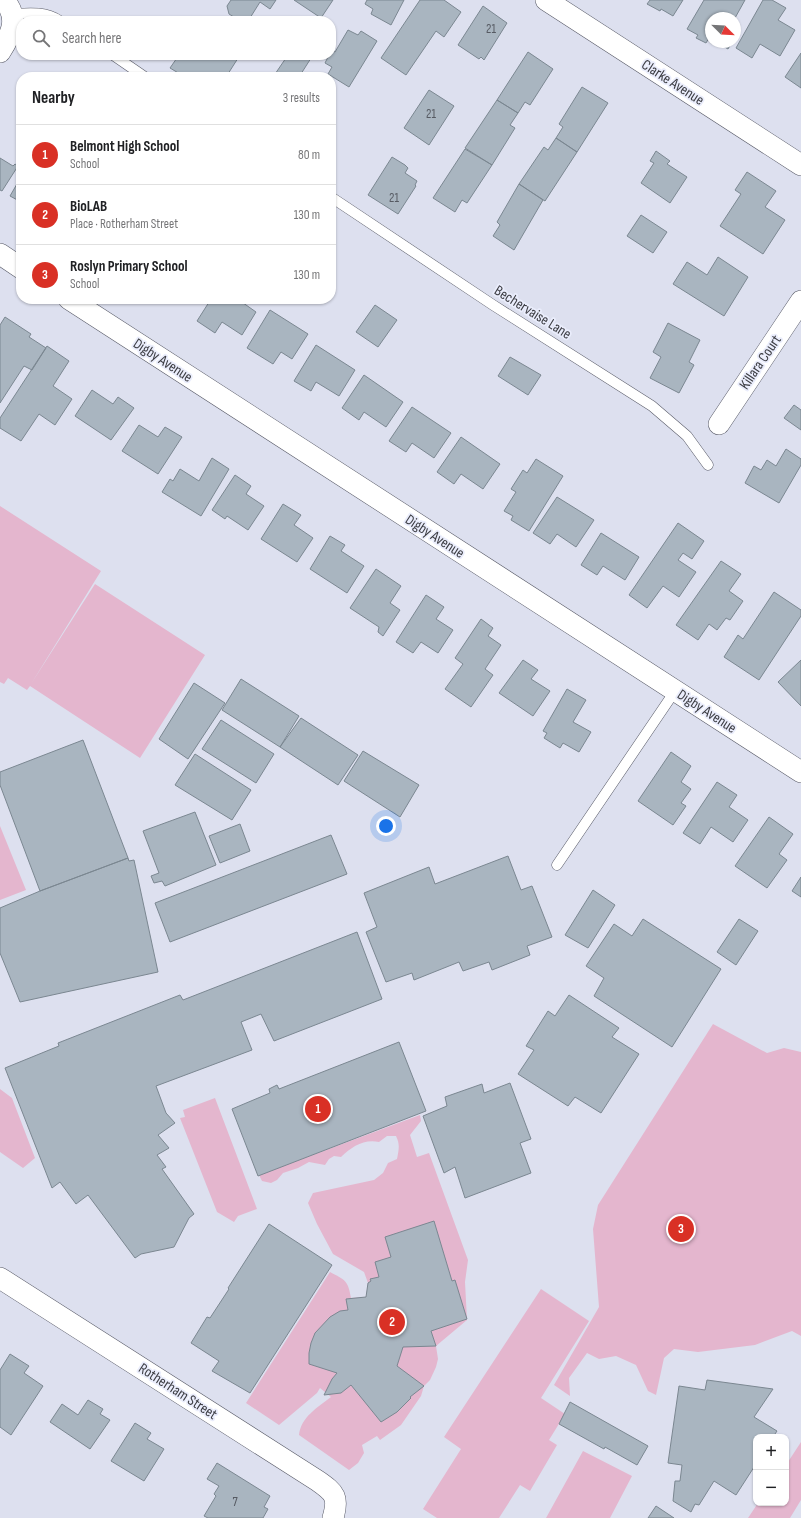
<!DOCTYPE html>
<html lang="en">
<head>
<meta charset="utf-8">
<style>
	:root { --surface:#fff; --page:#f6f6f6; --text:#202124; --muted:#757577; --line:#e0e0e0; --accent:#d93025 }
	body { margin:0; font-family:"Sofia Sans Condensed",sans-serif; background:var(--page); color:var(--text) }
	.controls { position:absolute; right:12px; bottom:12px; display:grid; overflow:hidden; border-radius:8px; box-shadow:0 1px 3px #0004 }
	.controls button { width:36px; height:36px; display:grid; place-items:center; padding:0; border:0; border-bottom:1px solid var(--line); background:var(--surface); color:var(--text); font:20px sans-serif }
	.compass { position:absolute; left:705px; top:12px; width:36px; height:36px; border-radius:50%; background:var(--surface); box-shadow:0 1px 3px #0004; rotate:114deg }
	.you { position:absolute; left:386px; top:826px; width:14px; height:14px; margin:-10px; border:3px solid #fff; border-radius:50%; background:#1a73e8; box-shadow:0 0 0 6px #1a73e833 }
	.badge { display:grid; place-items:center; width:26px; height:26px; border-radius:50%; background:var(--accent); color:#fff; font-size:13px; font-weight:700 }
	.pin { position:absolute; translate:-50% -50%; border:2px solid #fff; box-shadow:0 1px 4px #0006 }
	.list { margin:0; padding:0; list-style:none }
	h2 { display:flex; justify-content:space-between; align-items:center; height:52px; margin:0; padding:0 16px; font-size:17px }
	h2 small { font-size:13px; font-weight:400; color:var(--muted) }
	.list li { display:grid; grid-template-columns:26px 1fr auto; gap:12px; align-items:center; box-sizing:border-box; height:60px; padding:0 16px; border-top:1px solid var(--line) }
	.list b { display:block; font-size:15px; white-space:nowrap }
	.list p { margin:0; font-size:13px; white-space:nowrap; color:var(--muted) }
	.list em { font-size:13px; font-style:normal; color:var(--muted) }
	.icon { flex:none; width:22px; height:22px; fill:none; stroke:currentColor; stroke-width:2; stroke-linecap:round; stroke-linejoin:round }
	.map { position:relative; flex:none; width:801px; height:1518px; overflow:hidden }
	.search { position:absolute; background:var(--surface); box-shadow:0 1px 3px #0004; left:16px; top:16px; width:320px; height:44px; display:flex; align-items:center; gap:10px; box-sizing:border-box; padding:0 14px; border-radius:16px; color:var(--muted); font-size:15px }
	.panel { position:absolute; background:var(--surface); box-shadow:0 1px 3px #0004; left:16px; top:72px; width:320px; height:232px; border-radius:16px }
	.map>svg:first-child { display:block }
	.green { fill:#e4b6ce }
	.building { fill:#a9b5c0; stroke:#7b8791 }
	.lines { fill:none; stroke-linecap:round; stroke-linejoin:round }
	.lane-casing { stroke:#595b68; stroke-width:11 }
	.street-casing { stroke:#595b68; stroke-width:22 }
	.lane { stroke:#fff; stroke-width:10 }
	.street { stroke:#fff; stroke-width:21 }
	.labels { text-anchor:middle; stroke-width:3.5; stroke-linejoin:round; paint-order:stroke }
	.number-label { font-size:13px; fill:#565a62 }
	.street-label { font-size:15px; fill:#3b3c42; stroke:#eaedfc }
</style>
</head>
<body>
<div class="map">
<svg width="801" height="1518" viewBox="0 0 801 1518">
	<rect width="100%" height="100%" fill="#dde0ef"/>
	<path class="green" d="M0 506 101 571 31 684 95 584 205 655 140 758 30 686 27 690 8 678 4 684 0 682Z
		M0 826 26 890 0 900Z
		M713 1024 767 1053 784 1048 801 1052V1336L792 1331 755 1345 698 1352 674 1349 664 1358 656 1395 648 1391 636 1365 616 1356 599 1359 587 1353 569 1378 570 1396 554 1385 599 1307 593 1229 598 1205Z
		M0 1089 12 1098 35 1158 23 1168 0 1152Z
		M215 1098 257 1209 238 1216 234 1222 217 1212 180 1118 185 1117 183 1110Z
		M420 1115 421 1121 410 1135 417 1157 429 1153 468 1260 465 1282 467 1320 436 1346 438 1359 436 1367 430 1380 424 1386 421 1396 401 1425 380 1440 377 1436 362 1445 364 1453 358 1463 349 1470 299 1435C301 1417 317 1408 331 1397L320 1388 317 1393 279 1425 246 1403 330 1272C345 1280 348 1280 351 1298L366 1297 368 1283 364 1272 333 1254 317 1224 308 1203 313 1193 374 1180 383 1173 388 1163 397 1159C399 1149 400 1144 396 1136H387L379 1142C363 1139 352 1147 341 1157L334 1156 329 1159 325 1165 309 1162 298 1168 283 1173 277 1180 271 1183 262 1181 259 1175Z
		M541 1289 589 1321 541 1398 565 1414 549 1440 557 1445 530 1491 520 1485 499 1518H437L423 1509 461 1449 444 1437Z
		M801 1442V1500L790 1518H748L758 1503H786V1465Z
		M583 1451 632 1476 610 1518H546Z"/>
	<path class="building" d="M231 0H276L270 9 260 2 250 18 255 21H236L237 19 229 14 227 6Z
		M294 0H333L321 18Z
		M367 0H404L391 25 371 14 373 9 365 4Z
		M420 0H444L461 12 444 37 436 31 406 75 381 58Z
		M650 0H683L673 16 661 9 660 11 647 4Z
		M704 0H745L735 18H711V39L709 38 706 43 696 38 698 35 687 29Z
		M763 0H772L786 8 778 20 795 30 780 56 760 44 752 58 736 48Z
		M483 6 507 23 484 60 481 57 479 59 458 45Z
		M348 30 358 35 361 31 377 41 349 87 328 74 332 67 325 63 329 55H331L332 51 335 52Z
		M716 42H732L728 49Z
		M528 52 553 69 530 105 525 102 518 113 497 100Z
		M801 53V88L785 77Z
		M179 55H240L226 77 219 73 216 77H185L170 68Z
		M288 55H313L299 77H273Z
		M582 87 608 103 577 152 556 138 563 127 559 124Z
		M429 90 454 106 429 145 404 128Z
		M497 100 518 113 510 125 515 128 492 165 465 148Z
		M556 138 577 152 545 201 519 184 544 147 548 150Z
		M465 149 492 165 467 203 462 200 455 212 433 198Z
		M656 151 670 161 667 164 687 177 670 203 641 183 654 163 650 161Z
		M392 157 405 165 408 168 405 173 417 181 415 185 416 186 398 214 368 195Z
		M0 158 13 166 15 164 18 166 2 191 0 190Z
		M747 172 776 191 765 207 785 220 763 254 720 226 741 194 735 190Z
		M21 177V202L10 196Z
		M519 184 543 200 514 250 493 236 500 225 497 222Z
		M641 215 667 232 653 253 627 236Z
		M718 257 748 277 724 316 673 284 687 262 707 275Z
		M211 299H239V300L256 312 242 335 222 322 215 333 197 321Z
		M375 305 397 320 378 347 356 332Z
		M270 310 308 334 292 359 281 352 273 364 247 348Z
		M5 317 31 334 29 337 46 348 32 370 24 366 0 403V325Z
		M668 323 700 340 689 362 694 365 679 393 650 378 661 357 653 352Z
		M316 345 355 370 339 396 316 382 311 391 294 381Z
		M47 346 69 361 53 386 72 399 55 425 39 414 21 441 0 428V418Z
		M510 357 541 375 528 395 498 376Z
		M364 375 403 402 386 427 364 412 359 420 342 408Z
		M92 390 113 404 118 397 134 408 111 440 75 416Z
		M794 405 801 410V430L784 418Z
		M412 407 451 433 434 458 412 443 406 452 389 441Z
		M139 425 158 437 165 427 182 437 158 474 122 451Z
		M461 437 500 464 483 489 461 474 454 484 437 472Z
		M786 449 801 459V465L779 503 745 483 754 466 761 470 767 460 776 466Z
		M212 458 229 469 201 516 162 492 170 479 173 481 180 469 199 481Z
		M536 459 563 476 529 531 511 520 513 516 504 511 516 492 511 489 523 470 527 473Z
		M235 475 251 486 246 494 264 506 248 530 227 516 225 519 212 510Z
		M557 497 594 520 576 547 557 534 550 544 533 533Z
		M283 504 301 515 294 525 313 538 297 562 261 539Z
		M678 523 704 541 692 559 683 553 678 560 696 572 679 597 663 586 647 608 629 595Z
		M601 533 639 557 625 580 603 566 597 575 581 565Z
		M330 536 345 545 341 551 364 566 347 593 310 569Z
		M721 561 741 574 729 591 743 601 730 620 726 618 717 630 709 624 698 640 676 625Z
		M376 569 401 586 390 603 400 610 383 636 378 632 379 627 350 608Z
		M774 592 801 610V616L759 680 724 657 738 635 743 639Z
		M426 595 444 607 436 619 453 630 438 653 421 642 413 653 396 642Z
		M481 619 493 628 488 636 501 645 485 669 493 675 471 707 445 689 463 664 455 658Z
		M523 660 538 670 531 679 550 691 533 716 499 693Z
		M801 660V706L778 682Z
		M241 679 299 716 280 747 222 710Z
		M194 683 225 703 188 759 159 739Z
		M567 689 586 700 573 722 591 732 579 752 563 743 560 748 544 738 547 733 543 731Z
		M301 718 358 755 338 785 280 747Z
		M221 720 274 754 256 783 202 749Z
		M83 740 128 858 40 891 0 785V772Z
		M363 751 419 785 400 817 344 781Z
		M671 752 691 766 681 782 691 789 681 803 686 806 673 825 638 801Z
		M195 754 251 790 232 820 175 785Z
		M717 782 737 795 729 807 748 820 733 842 711 827 700 844 683 833Z
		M195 812 216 865 165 886 162 881 154 883 151 876 159 873 143 831Z
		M769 817 793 834 779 854 787 860 767 888 735 866Z
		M240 824 250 851 220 863 209 836Z
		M331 835 347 874 170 942 155 903Z
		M508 856 521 890 532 886 552 937 527 946 530 955 492 970 489 962 463 971 459 962 414 980 412 973 386 982 366 932 377 927 364 893 429 867 435 884Z
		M128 858 129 861 134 860 158 972 20 1002 0 953V908L40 891Z
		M801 877V897L792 891Z
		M593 890 615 905 588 948 565 935Z
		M643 919 721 969 672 1047 594 996 604 978 586 966 614 924 632 936Z
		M739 919 758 931 736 965 717 952Z
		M357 932 382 999 274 1041 261 1014 241 1022 252 1050 156 1086 166 1113 175 1123 158 1135 169 1148 157 1155 166 1167 162 1169 194 1214 189 1218 174 1247 141 1254 135 1258 88 1195 76 1204 60 1182 52 1188 5 1068 59 1046 58 1043 180 995 183 1000Z
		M569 995 619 1028 612 1037 639 1054 601 1113 575 1097 568 1106 518 1074 534 1050 526 1046 548 1011 555 1016Z
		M399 1042 426 1111 258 1176 232 1109 270 1093 269 1089 277 1085 279 1089Z
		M510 1083 531 1139 520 1143 531 1173 465 1198 455 1167 444 1173 423 1116 447 1106 445 1097 482 1084 484 1093Z
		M434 1221 452 1281 455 1280 467 1319 431 1331 436 1346 403 1347 397 1366 424 1386 410 1397 411 1398 397 1412 381 1422 351 1385 341 1393 324 1395 332 1379 337 1373 309 1364V1353L311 1343 315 1333 330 1317 340 1311 348 1310 346 1299 366 1297 368 1283 371 1281 370 1279 379 1277 375 1262 391 1257 385 1237Z
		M269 1224 332 1265 250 1393 212 1371 219 1361 191 1343 207 1317 210 1318 229 1289 228 1288Z
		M10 1354 29 1366 24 1373 43 1386 11 1435 0 1427V1370Z
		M707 1380 773 1389 754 1417 777 1431 773 1437H756V1464L736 1495 714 1481 699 1505 695 1504 691 1512 673 1501 675 1481H680L682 1465 668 1463 679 1386 705 1390Z
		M88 1400 103 1409 100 1414 110 1420 90 1449 50 1422 62 1404 78 1415Z
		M570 1402 648 1446 637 1465 605 1447 604 1449 559 1424Z
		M135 1423 151 1433 147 1439 164 1449 144 1481 111 1461Z
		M217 1463 270 1496 264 1507 268 1509 263 1518H208L204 1516 216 1496 214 1494 219 1486 207 1479Z
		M656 1506 674 1518H648Z"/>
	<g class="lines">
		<g class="lane-casing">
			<path id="lane" d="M12 14C29 13 45 11 60 21
				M113 55 145 77
				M331 197 493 305 652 406 687 436 708 465
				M557 865 675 691"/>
		</g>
		<g class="street-casing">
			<path id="street" d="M546 0 801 165
				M0 52C11 35 20 18 4 0
				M0 254 21 268
				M69 299 801 772
				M719 424 801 301
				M0 1278 318 1481C335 1493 339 1497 333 1518"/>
		</g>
		<use href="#lane" class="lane"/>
		<use href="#street" class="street"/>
	</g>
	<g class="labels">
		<g class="number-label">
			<text x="491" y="33">21</text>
			<text x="431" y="118">21</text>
			<text x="394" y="202">21</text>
			<text x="235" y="1506">7</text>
		</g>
		<g class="street-label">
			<text transform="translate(673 82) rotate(33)" y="5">Clarke Avenue</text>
			<text transform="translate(533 312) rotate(32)" y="5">Bechervaise Lane</text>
			<text transform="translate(163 360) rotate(33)" y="5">Digby Avenue</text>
			<text transform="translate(760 362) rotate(-56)" y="5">Killara Court</text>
			<text transform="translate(435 536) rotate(33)" y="5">Digby Avenue</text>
			<text transform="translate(707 711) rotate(33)" y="5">Digby Avenue</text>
			<text transform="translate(178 1391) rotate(33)" y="5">Rotherham Street</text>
		</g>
	</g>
</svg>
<div class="controls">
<button>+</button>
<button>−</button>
</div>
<svg class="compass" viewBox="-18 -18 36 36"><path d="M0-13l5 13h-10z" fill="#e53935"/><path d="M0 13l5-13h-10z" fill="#757577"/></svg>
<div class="you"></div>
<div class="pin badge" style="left:318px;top:1109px">1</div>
<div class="pin badge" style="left:392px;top:1322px">2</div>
<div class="pin badge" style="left:681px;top:1229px">3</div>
<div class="search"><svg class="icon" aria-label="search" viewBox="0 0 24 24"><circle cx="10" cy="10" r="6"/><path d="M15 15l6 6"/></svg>Search here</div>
<section class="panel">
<h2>Nearby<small>3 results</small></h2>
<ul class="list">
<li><span class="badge">1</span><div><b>Belmont High School</b><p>School</p></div><em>80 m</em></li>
<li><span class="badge">2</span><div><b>BioLAB</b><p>Place · Rotherham Street</p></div><em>130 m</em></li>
<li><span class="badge">3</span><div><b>Roslyn Primary School</b><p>School</p></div><em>130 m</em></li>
</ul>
</section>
</div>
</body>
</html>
